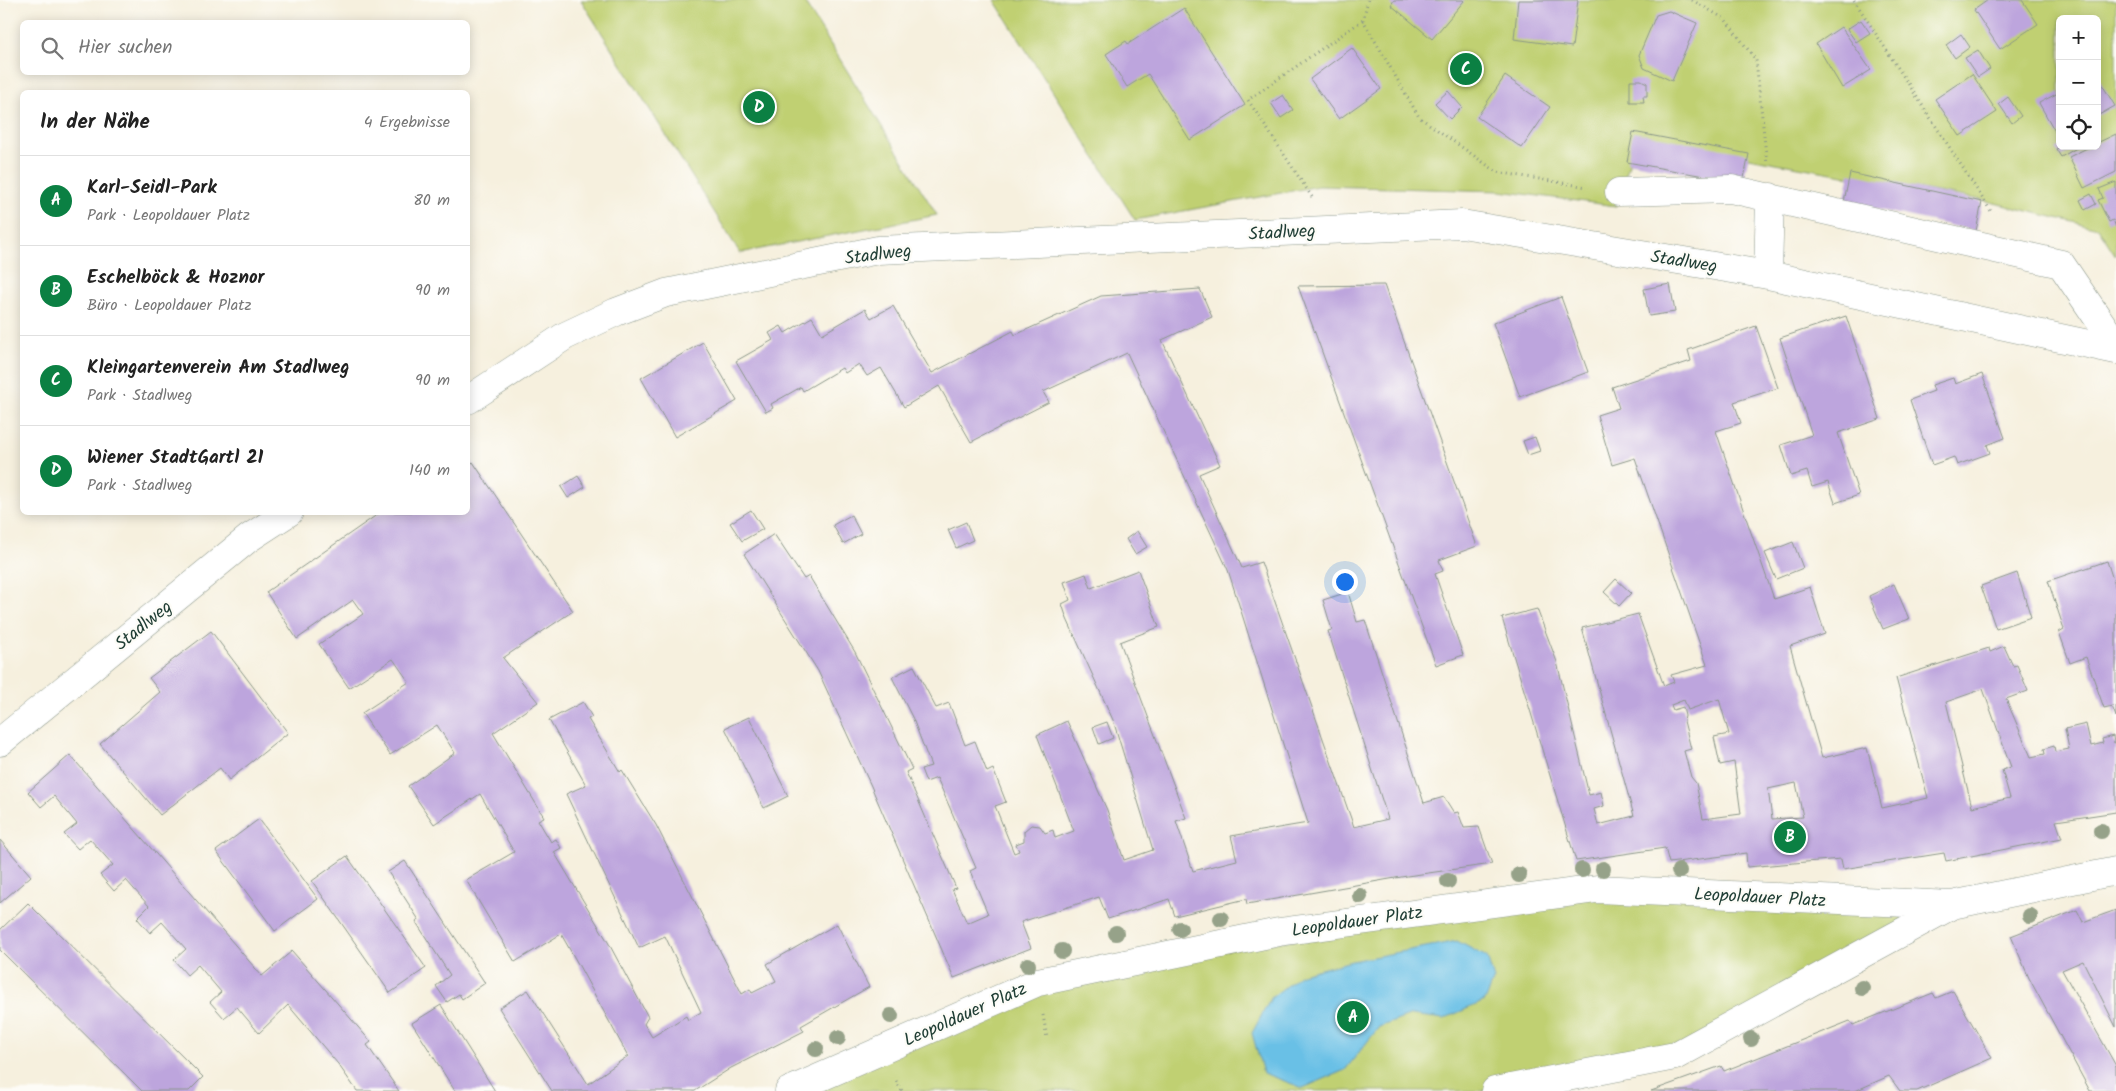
<!DOCTYPE html>
<html lang="de">
<head>
<meta charset="utf-8">
<style>
	:root { --surface:#fff; --page:#f6f6f6; --text:#222; --muted:#767676; --line:#e0e0e0; --accent:#0b8043 }
	body { margin:0; font-family:Kalam,sans-serif; background:var(--page); color:var(--text) }
	.controls { position:absolute; right:15px; top:15px; display:grid; overflow:hidden; border-radius:8px; box-shadow:0 2px 12px #0003 }
	.controls button { width:45px; height:45px; display:grid; place-items:center; padding:0; border:0; border-bottom:1px solid var(--line); background:var(--surface); color:var(--text); font:25px sans-serif }
	.you { position:absolute; left:1344px; top:581px; width:18px; height:18px; margin:-12px; border:4px solid #fff; border-radius:50%; background:#1a73e8; box-shadow:0 0 0 8px #1a73e833 }
	.badge { display:grid; place-items:center; width:32px; height:32px; border-radius:50%; background:var(--accent); color:#fff; font-size:16px; font-weight:700 }
	.pin { position:absolute; translate:-50% -50%; border:2px solid #fff; box-shadow:0 1px 5px #0006 }
	.list { margin:0; padding:0; list-style:none }
	h2 { display:flex; justify-content:space-between; align-items:center; height:65px; margin:0; padding:0 20px; font-size:21px }
	h2 small { font-size:16px; font-weight:400; color:var(--muted) }
	.list li { display:grid; grid-template-columns:32px 1fr auto; gap:15px; align-items:center; box-sizing:border-box; height:90px; padding:0 20px; border-top:1px solid var(--line) }
	.list b { display:block; font-size:19px; white-space:nowrap }
	.list p { margin:0; font-size:16px; white-space:nowrap; color:var(--muted) }
	.list em { font-size:16px; font-style:normal; color:var(--muted) }
	.icon { flex:none; width:28px; height:28px; fill:none; stroke:currentColor; stroke-width:2; stroke-linecap:round; stroke-linejoin:round }
	.map { position:relative; flex:none; width:2116px; height:1091px; overflow:hidden }
	.search { position:absolute; background:var(--surface); box-shadow:0 2px 12px #0003; left:20px; top:20px; width:450px; height:55px; display:flex; align-items:center; gap:12px; box-sizing:border-box; padding:0 18px; border-radius:8px; color:var(--muted); font-size:19px }
	.panel { position:absolute; background:var(--surface); box-shadow:0 2px 12px #0003; left:20px; top:90px; width:450px; height:425px; border-radius:8px }
	.map>svg:first-child { display:block }
	.green { fill:#c0d072; stroke:#708653; fill-rule:evenodd }
	.water { fill:#69c0e6; stroke:#447e8d }
	.building { fill:#bda5dd; fill-rule:evenodd }
	.lines { fill:none; stroke-linecap:round; stroke-linejoin:round }
	.minor-casing { stroke:#8a9689; stroke-width:29 }
	.path { stroke:#8a9689; stroke-width:3; stroke-dasharray:1 4; stroke-linecap:butt }
	.minor { stroke:#fff; stroke-width:28 }
	.tree { fill:#96a289 }
	.labels { text-anchor:middle; stroke-width:4.5; stroke-linejoin:round; paint-order:stroke }
	.street-label { font-size:18px; fill:#1f3d34; stroke:#fdfcf7 }
</style>
</head>
<body>
<div class="map">
<svg width="2116" height="1091" viewBox="0 0 2116 1091">
	<rect width="100%" height="100%" fill="#fdfcf7"/>
	<filter id="ink" filterUnits="userSpaceOnUse"><feTurbulence type="fractalNoise" baseFrequency=".02" numOctaves="2"/><feDisplacementMap in="SourceGraphic" scale="10" xChannelSelector="R" yChannelSelector="G"/><feConvolveMatrix kernelMatrix="1 2 1 2 8 2 1 2 1" color-interpolation-filters="sRGB"/></filter>
	<filter id="wash" filterUnits="userSpaceOnUse"><feTurbulence type="fractalNoise" baseFrequency=".0096" numOctaves="4" result="noise"/><feDisplacementMap in="SourceGraphic" scale="20" xChannelSelector="R" yChannelSelector="G"/><feGaussianBlur stdDeviation="1.12" result="paint"/><feColorMatrix in="noise" values="0 0 0 0 0 0 0 0 0 0 0 0 0 0 0 0 0 1.4 0 .05"/><feComposite in="paint" operator="in"/></filter>
	<g filter="url(#wash)">
		<rect width="100%" height="100%" fill="#f6f0de"/>
		<path class="green" d="M581 0H803L937 215 740 253Z
			M994 0H2116V256L2098 228 1982 200 1637 138 1616 206 1500 191 1319 186 1135 220ZM2060 19H2097V146H2060Z
			M1597 889 1952 905 1675 1056 1495 1091H789L1038 982Z"/>
		<path class="water" d="M1457 941 1487 957 1494 979 1485 1001 1443 1019 1412 1015 1379 1027 1345 1070 1303 1088 1263 1073 1252 1033 1271 998 1301 974 1352 961Z"/>
		<g id="blocks">
			<path class="building" d="M1394 0H1463L1464 1 1432 39 1391 5Z
				M1518 0H1578L1572 47 1514 39Z
				M1988 0H2022L2038 24 2000 49 1974 10Z
				M1184 8 1245 105 1190 140 1148 74 1127 87 1106 54 1126 41 1128 44Z
				M1669 11 1697 23 1672 81 1644 68 1639 55 1656 15Z
				M1861 20 1870 33 1856 42 1847 29Z
				M1841 27 1871 70 1842 88 1816 44Z
				M1961 34 1970 47 1955 58 1946 45Z
				M1352 48 1381 89 1339 119 1310 79Z
				M1978 50 1990 69 1978 77 1965 58Z
				M1972 74 1997 112 1960 136 1935 99Z
				M1505 76 1550 107 1522 148 1477 117Z
				M2097 76 2115 106 2097 116Z
				M1630 80H1641L1647 83V96H1643L1644 102H1630Z
				M1448 91 1462 107 1450 119 1435 103Z
				M2060 92V133L2057 135 2039 103Z
				M1283 95 1293 110 1281 118 1271 103Z
				M2008 97 2021 116 2012 123 1999 104Z
				M1633 132 1749 154 1743 183 1627 162Z
				M2116 134V172L2084 188 2069 157 2091 146H2097V143Z
				M2061 146H2080L2061 157 2056 149Z
				M1850 173 1982 202 1976 231 1844 202Z
				M2116 182V227L2113 220 2109 222 2098 200 2103 198 2099 189Z
				M2091 194 2096 204 2085 210 2080 200Z
				M1670 284 1675 312 1649 316 1644 289Z
				M1384 285 1477 546 1439 560 1443 571 1435 574 1463 655 1436 665 1298 286Z
				M1200 289 1212 317 1162 340 1220 465 1199 474 1242 568 1261 562 1354 827 1388 819 1328 631 1332 630 1323 600 1348 592 1357 622 1365 620 1424 803 1444 797 1454 813 1458 812 1464 828 1479 827 1492 864 1407 876 1247 904 1246 899 1175 916 1169 899 1108 919 1099 897 1021 922 1031 948 954 978 871 786 818 671 744 554 774 534 804 579 809 576 855 652 912 769 906 772 956 888 952 889 967 923 988 914 970 871 976 868 937 778 926 782 921 769 931 766 913 719 892 677 914 666 936 708 949 703 965 745 975 741 987 772 993 769 1006 802 995 806 1014 853 1019 851 1016 844 1024 841V831L1031 825 1040 826 1045 833 1053 830 1055 838 1074 831 1037 735 1067 721 1107 810 1124 860 1153 850 1113 720 1067 619 1062 604 1070 600 1064 582 1086 574 1091 588 1138 570 1159 627 1120 642 1186 818 1176 821 1193 871 1237 860 1231 836 1308 823 1228 570 1127 353 1043 392 1049 402 971 442 939 386 904 407 881 368 867 376 859 364 845 373 842 368 803 391 801 387 771 404 773 408 766 412 736 361 773 340 769 333 781 326 785 333 812 317 822 334 865 309 871 318 893 306 932 373 1013 331 1015 335 1101 296Z
				M1561 297 1588 372 1520 397 1493 323Z
				M1846 316 1880 419 1838 433 1859 495 1835 503 1828 482 1812 487 1807 471 1791 476 1781 445 1812 435 1780 338Z
				M1756 326 1778 388 1734 402 1741 423 1716 431 1774 599 1810 587 1825 634 1790 646 1822 758 1867 748 1882 808 1928 798 1896 678 1989 648 1990 652 2004 646 2013 666 2017 665 2028 691 2006 699 2031 757 2045 754 2044 749 2054 746 2055 752 2069 749 2065 729 2086 724 2091 746 2103 743 2102 739 2113 736 2114 743 2116 742V812L2056 821 2062 838 1946 861 1944 853 1843 869 1841 859 1747 867 1746 853 1669 863 1665 848 1576 861 1502 618 1537 609 1557 662 1589 795 1601 792 1604 806 1594 809 1598 825 1634 816 1582 628 1638 614 1664 686 1674 682 1671 675 1707 665 1635 458 1612 465 1597 415 1619 408 1612 387 1691 361 1688 350ZM1983 689 2011 767 2002 770 2010 798 1972 807 1946 702ZM1719 699 1729 734 1714 737 1720 765 1734 762 1741 814 1703 819 1696 783 1691 777 1684 751 1691 749 1684 721 1685 716 1683 707 1673 710 1671 705 1684 700 1688 710ZM1796 783 1803 817 1772 819 1768 789Z
				M703 342 737 401 675 437 641 378Z
				M1982 374 2005 438 1987 445 1990 453 1957 465 1954 457 1932 465 1910 400 1934 391 1932 385 1953 378 1955 384Z
				M1535 437 1540 451 1528 455 1523 441Z
				M473 462 573 611 503 658 538 702 493 733 544 817 538 820 551 842 556 839 561 848 554 852 608 942 648 1017 644 1024 652 1037 686 1016 688 1020 701 1012 665 936 639 948 566 794 586 785 549 720 583 702 592 717 588 719 620 772 622 770 656 825 742 994 750 989 752 993 776 981 767 964 837 924 869 987 801 1026 804 1031 731 1068 695 1091H552L499 1008 528 990 588 1084 628 1056 578 964 561 934 515 962 466 880 514 852 480 794 434 824 408 786 455 753 437 725 390 755 362 713 409 682 393 659 349 688 319 644 363 614 353 600 297 639 266 592 381 512H468V466Z
				M578 476 585 487 568 498 561 487Z
				M751 510 763 529 742 541 730 523Z
				M851 515 861 534 843 544 833 525Z
				M966 522 973 540 956 548 948 530Z
				M1137 531 1147 547 1135 554 1126 539Z
				M1793 542 1803 568 1776 579 1765 553Z
				M2107 561 2116 589V717L2112 706 2104 708 2086 657 2070 663 2059 632 2064 629 2048 581Z
				M2017 573 2031 617 1996 629 1981 586Z
				M1616 579 1631 593 1619 606 1604 592Z
				M1894 584 1909 619 1883 629 1869 596Z
				M211 631 288 733 229 780 220 768 160 815 100 744 160 692 149 678Z
				M749 717 788 796 764 808 725 728Z
				M1107 722 1113 738 1099 744 1093 727Z
				M70 755 262 976 292 951 371 1042 367 1045 399 1091H357L338 1064 288 1005 259 1033 237 1007 224 1018 210 1002 221 992 198 965 187 975 174 960 186 949 162 922 150 933 137 918 149 906 126 880 114 891 100 875 113 865 90 839 78 849 64 834 77 824 54 796 41 807 28 792Z
				M259 819 318 899 275 931 216 851Z
				M0 840 31 876 0 903Z
				M347 856 426 968 390 993 312 881Z
				M405 861 485 983 462 999 459 994 447 1002 436 986 450 975 416 922 419 920 388 872Z
				M28 903 203 1077 189 1091H142L0 950V930Z
				M2077 910 2083 922 2116 910V1027L2083 961 2062 970 2116 1066V1091H2090L2029 978 2011 936Z
				M1953 991 1992 1058 1917 1091H1900L1889 1076 1855 1091H1651L1721 1066 1724 1071 1850 1021 1853 1025 1933 993 1936 998Z
				M441 1005 495 1091H455L412 1023Z"/>
		</g>
	</g>
	<g filter="url(#ink)">
		<use href="#blocks" fill-opacity="0" stroke="#8a9689" stroke-width="1"/>
		<g class="lines">
			<g class="minor-casing">
				<path id="minor" d="M1619 192 1731 189 2061 264 2116 345
					M1768 275 1770 197
					M468 400 565 336 616 312 666 293 878 250 1462 224 1768 275 2116 350
					M0 742 249 538 289 512
					M789 1091 1038 982 1279 932 1597 889 1952 905 2116 871
					M1495 1091 1675 1056 1952 905"/>
			</g>
			<path class="path" d="M1368 0 1363 20 1419 117 1497 172 1587 187
				M1692 0 1725 19 1756 60 1767 164
				M1854 0 1992 213
				M1312 197 1248 100 1363 20
				M1043 1015 1047 1038
				M896 1081 902 1091"/>
			<use href="#minor" class="minor"/>
		</g>
		<g class="tree">
			<circle cx="2101" cy="831" r="8"/>
			<circle cx="1603" cy="869" r="8"/>
			<circle cx="1582" cy="870" r="8"/>
			<circle cx="1679" cy="871" r="8"/>
			<circle cx="1519" cy="875" r="8"/>
			<circle cx="1448" cy="881" r="8"/>
			<circle cx="1360" cy="896" r="8"/>
			<circle cx="2030" cy="916" r="8"/>
			<circle cx="1221" cy="919" r="8"/>
			<circle cx="1180" cy="929" r="8"/>
			<circle cx="1116" cy="933" r="8"/>
			<circle cx="1062" cy="951" r="8"/>
			<circle cx="1028" cy="965" r="8"/>
			<circle cx="1862" cy="988" r="8"/>
			<circle cx="891" cy="1016" r="8"/>
			<circle cx="838" cy="1038" r="8"/>
			<circle cx="1751" cy="1039" r="8"/>
			<circle cx="816" cy="1049" r="8"/>
		</g>
	</g>
	<g class="labels">
		<g class="street-label">
			<text transform="translate(1282 232) rotate(-3)" y="6">Stadlweg</text>
			<text transform="translate(878 254) rotate(-7)" y="6">Stadlweg</text>
			<text transform="translate(1684 261) rotate(9)" y="6">Stadlweg</text>
			<text transform="translate(143 625) rotate(-39)" y="6">Stadlweg</text>
			<text transform="translate(1760 897) rotate(3)" y="6">Leopoldauer Platz</text>
			<text transform="translate(1357 921) rotate(-8)" y="6">Leopoldauer Platz</text>
			<text transform="translate(965 1014) rotate(-24)" y="6">Leopoldauer Platz</text>
		</g>
	</g>
</svg>
<div class="controls">
<button>+</button>
<button>−</button>
<button><svg class="icon" aria-label="locate" viewBox="0 0 24 24"><circle cx="12" cy="12" r="6"/><path d="M12 2v4M12 18v4M2 12h4M18 12h4"/></svg></button>
</div>
<div class="you"></div>
<div class="pin badge" style="left:1353px;top:1017px">A</div>
<div class="pin badge" style="left:1790px;top:837px">B</div>
<div class="pin badge" style="left:1466px;top:69px">C</div>
<div class="pin badge" style="left:759px;top:107px">D</div>
<div class="search"><svg class="icon" aria-label="search" viewBox="0 0 24 24"><circle cx="10" cy="10" r="6"/><path d="M15 15l6 6"/></svg>Hier suchen</div>
<section class="panel">
<h2>In der Nähe<small>4 Ergebnisse</small></h2>
<ul class="list">
<li><span class="badge">A</span><div><b>Karl-Seidl-Park</b><p>Park · Leopoldauer Platz</p></div><em>80 m</em></li>
<li><span class="badge">B</span><div><b>Eschelböck &amp; Hoznor</b><p>Büro · Leopoldauer Platz</p></div><em>90 m</em></li>
<li><span class="badge">C</span><div><b>Kleingartenverein Am Stadlweg</b><p>Park · Stadlweg</p></div><em>90 m</em></li>
<li><span class="badge">D</span><div><b>Wiener StadtGartl 21</b><p>Park · Stadlweg</p></div><em>140 m</em></li>
</ul>
</section>
</div>
</body>
</html>
